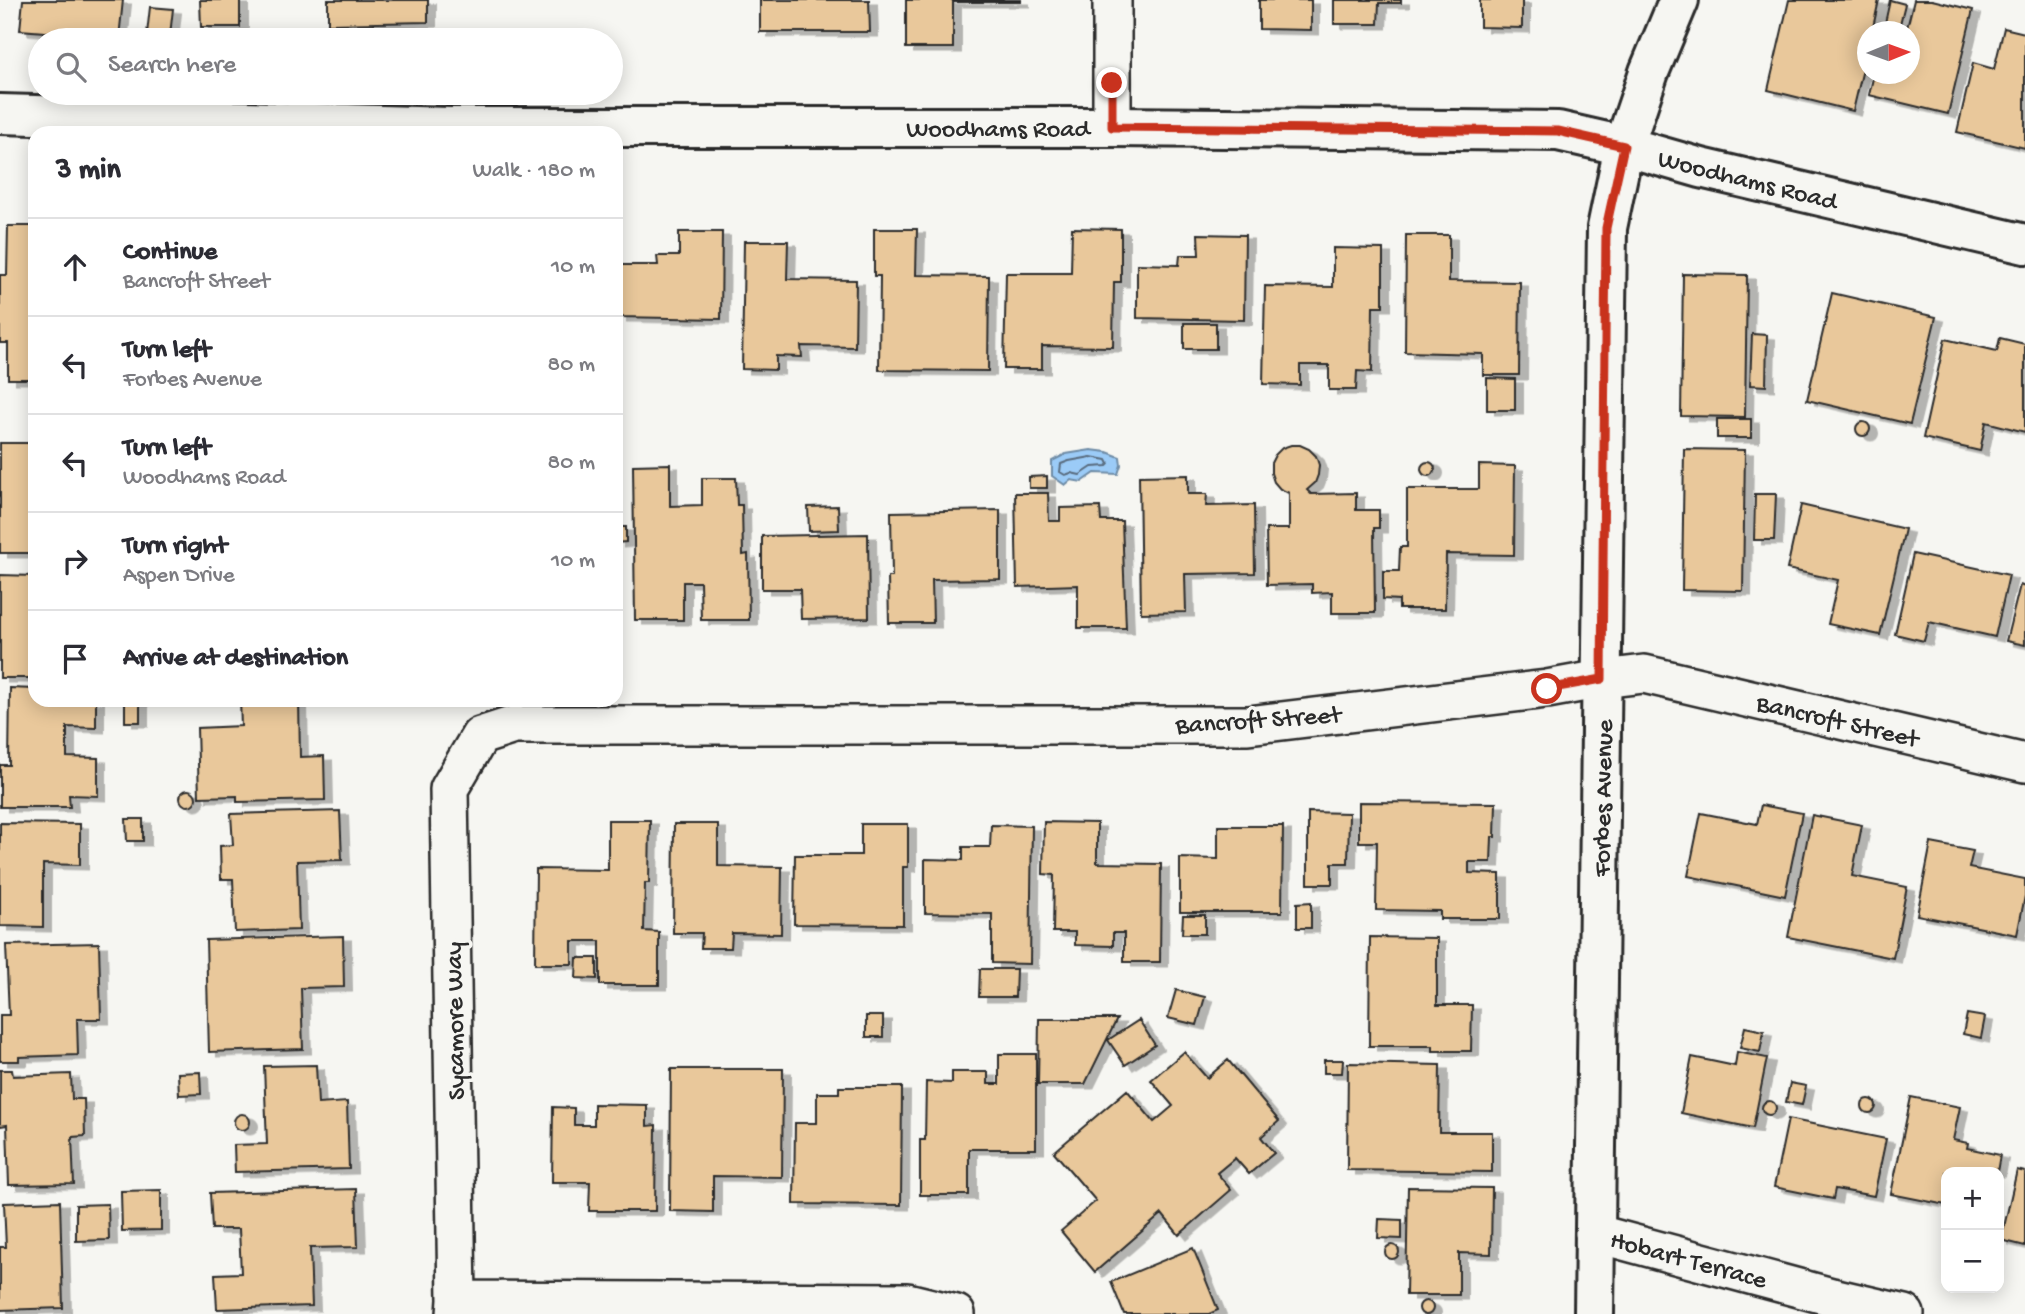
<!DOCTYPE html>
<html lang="en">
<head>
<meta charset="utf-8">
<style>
	:root { --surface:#fff; --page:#f2f2f3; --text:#2b2b33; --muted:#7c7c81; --line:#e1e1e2 }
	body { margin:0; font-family:"Gochi Hand",sans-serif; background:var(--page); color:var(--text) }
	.controls { position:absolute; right:21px; bottom:21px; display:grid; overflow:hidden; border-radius:14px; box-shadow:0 4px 18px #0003 }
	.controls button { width:63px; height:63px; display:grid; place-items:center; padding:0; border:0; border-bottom:2px solid var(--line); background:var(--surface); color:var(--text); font:35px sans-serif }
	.compass { position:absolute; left:1857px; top:21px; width:63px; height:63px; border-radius:50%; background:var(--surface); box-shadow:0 4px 18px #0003; rotate:89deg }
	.stop { position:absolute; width:21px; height:21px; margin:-16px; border:5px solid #c8321e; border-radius:50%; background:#fff }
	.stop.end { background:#c8321e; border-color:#fff; box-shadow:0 2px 7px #0008 }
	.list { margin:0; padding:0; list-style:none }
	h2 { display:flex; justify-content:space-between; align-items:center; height:91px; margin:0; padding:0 28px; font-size:30px }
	h2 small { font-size:23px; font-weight:400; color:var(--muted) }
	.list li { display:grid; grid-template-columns:46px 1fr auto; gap:21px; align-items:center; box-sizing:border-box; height:98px; padding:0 28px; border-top:2px solid var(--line) }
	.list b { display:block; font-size:26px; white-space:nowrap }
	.list p { margin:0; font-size:23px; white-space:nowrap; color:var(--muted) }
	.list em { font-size:23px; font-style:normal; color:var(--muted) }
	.icon { flex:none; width:38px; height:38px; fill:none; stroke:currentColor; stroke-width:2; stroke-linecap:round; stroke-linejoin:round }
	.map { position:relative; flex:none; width:2025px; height:1314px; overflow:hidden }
	.search { position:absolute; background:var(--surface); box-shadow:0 4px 18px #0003; left:28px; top:28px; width:595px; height:77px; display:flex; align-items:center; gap:18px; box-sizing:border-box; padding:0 24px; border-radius:38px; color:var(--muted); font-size:26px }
	.panel { position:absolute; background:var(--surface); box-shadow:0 4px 18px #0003; left:28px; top:126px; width:595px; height:581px; border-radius:21px }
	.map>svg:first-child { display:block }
	.water { fill:#9bcbf7; stroke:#6e8ba5; stroke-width:2 }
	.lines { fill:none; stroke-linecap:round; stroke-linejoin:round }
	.shore { stroke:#586b7d; stroke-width:2 }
	.building { fill:#e9c89b; stroke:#2b2b2b; stroke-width:2; filter:url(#shadow) }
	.street-casing { stroke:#2b2b2b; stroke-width:42 }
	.secondary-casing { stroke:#2b2b2b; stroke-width:44 }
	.street { stroke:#f6f6f2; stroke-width:37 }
	.secondary { stroke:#f6f6f2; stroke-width:38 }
	.route { stroke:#c8321e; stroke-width:9 }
	.labels { text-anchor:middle; stroke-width:7; stroke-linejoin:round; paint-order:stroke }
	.street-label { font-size:26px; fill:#2b2b2b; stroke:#f6f6f2 }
</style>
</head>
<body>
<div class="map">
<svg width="2025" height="1314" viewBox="0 0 2025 1314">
	<defs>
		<filter id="shadow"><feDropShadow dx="8" dy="4.5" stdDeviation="0" flood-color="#0004"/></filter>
	</defs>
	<rect width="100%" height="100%" fill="#f6f6f2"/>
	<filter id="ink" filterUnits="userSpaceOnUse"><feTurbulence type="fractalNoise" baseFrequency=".0143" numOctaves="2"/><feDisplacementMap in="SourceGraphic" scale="14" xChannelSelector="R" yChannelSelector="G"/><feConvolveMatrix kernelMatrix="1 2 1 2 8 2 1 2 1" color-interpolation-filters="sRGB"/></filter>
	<g filter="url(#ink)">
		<path class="water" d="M1091 450 1107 452 1120 457 1121 465 1118 474 1095 473 1082 482 1071 480 1065 485 1052 476V461L1066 454Z"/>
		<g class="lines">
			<path class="shore" d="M1091 457 1107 460 1109 464 1107 466 1092 467 1080 475 1071 473 1065 475 1060 472 1061 464 1069 461Z"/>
		</g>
		<path class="building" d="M23 0H123L119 38 20 30Z
			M200 0H240V27H201Z
			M328 0H428V22L328 24Z
			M760 0H869L870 32H760Z
			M906 0H1021V2H953V48H906Z
			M1259 0H1311V30L1259 29Z
			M1334 0H1401V3H1379L1378 24H1334Z
			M1480 0H1522V28L1480 27Z
			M1789 0H1879L1872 32H1868V48L1853 111 1768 90Z
			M1890 0 1905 4 1898 32H1883Z
			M1914 0H1932L1973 10 1948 114 1869 95 1874 74H1910V32H1906Z
			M150 7 173 9 170 35 147 34Z
			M2004 28 2025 33V148L1957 132 1973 63 1994 69Z
			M8 226H35V379H8V343H0V275H7Z
			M1072 228 1121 229V282H1114L1113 347 1042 346V369H1004L1006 273H1071Z
			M874 229H917L916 275 989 276 988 371 879 370 880 276H874Z
			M679 232H722L721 319 619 317V265H658L657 256H679Z
			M1198 234 1245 235 1244 320 1137 318V264L1179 265 1180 255H1199Z
			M1406 235H1449V281L1520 282 1519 375H1483V354L1405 352Z
			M744 241H788L787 279 856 280 855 347 801 346 802 357 776 356V370L742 369Z
			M1333 248 1383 249V306H1373L1372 372 1357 371 1356 390H1329V365H1300V385L1263 384 1265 286 1333 287Z
			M1683 274 1747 275 1745 417 1681 416Z
			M1832 293 1936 317 1910 424 1807 400Z
			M1184 323H1216V349H1184Z
			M1752 334 1767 335 1766 386 1750 385Z
			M2000 338 2025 344V432L1986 422 1980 451 1923 438 1945 339 1997 351Z
			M1487 378 1515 379V410H1487Z
			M1717 419H1751V438H1717Z
			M1856 429a7 7 0 1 1 14 0a7 7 0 1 1-14 0Z
			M0 443H35V553H0Z
			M1291 445H1300L1309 449 1316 456 1319 465 1318 475 1315 483 1307 490 1311 494 1356 493V510H1379V528H1374L1375 613H1332V592L1312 593V584L1267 585 1266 529H1289V493L1280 489 1274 482 1271 473V463L1275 455 1282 448Z
			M1684 449 1745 450 1743 591 1682 590Z
			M1421 469a7 7 0 1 1 14 0a7 7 0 1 1-14 0Z
			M670 464V506L702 505V478H736L737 505H742L743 555 748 554 749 620H701L700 582H683V620H635L633 465Z
			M1479 465 1515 466 1514 555 1446 554 1445 609H1399V600L1383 599V571H1399L1400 547H1407V489H1479Z
			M1188 475V494H1207L1206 506 1254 505 1255 573 1185 574 1186 612 1141 613 1139 476Z
			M1047 476V488H1029V477Z
			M1015 493H1048L1049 521H1060V508L1100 507 1101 521H1122L1126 628H1078V585L1017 587Z
			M1755 494H1776L1774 540H1754Z
			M1801 505 1905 529 1880 635 1828 624 1838 580 1787 569Z
			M838 506 839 530 809 531 808 507Z
			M1000 510V579L932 580 933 623H889L888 577H892L891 512Z
			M616 527H626V542L616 543Z
			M868 534 869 618 801 619 800 589H762V536Z
			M1913 554 2009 575 1995 637 1929 622 1924 641 1895 634Z
			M0 575 35 576V678H0Z
			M2020 585 2025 587V645L2006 641Z
			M10 688 35 689V700H96V728L67 727V757L98 758V796L69 795 70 807H0V765H9Z
			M125 700H140V722H125Z
			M240 700H299L300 757 324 756 325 800 237 802V796L199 797 197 728 241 726Z
			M180 798a8 8 0 1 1 16 0a8 8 0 1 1-16 0Z
			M1359 802 1496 803 1495 837H1492L1491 862H1469V873L1500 874V919H1440V911L1376 910 1377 842H1359Z
			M1761 805 1802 813 1785 896 1688 876 1701 813 1757 824Z
			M340 811 342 860 297 861 299 930 235 932 233 879H221L220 846 233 845 231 814Z
			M1308 812 1349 813 1348 863H1332V884H1308Z
			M1812 815 1862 825 1852 876 1907 887 1893 958 1788 937Z
			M126 819H143V841H127Z
			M608 820H650L649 883H645L644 931 659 932V985H600V941H572V964H535L536 869 608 870Z
			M1044 822 1097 823V863L1161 864 1160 962H1124V933H1113V946L1075 945V932H1053L1054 875 1043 874Z
			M0 823 80 824V865L43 864V927L0 926Z
			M674 824H718V866L782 867 781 934 732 933 731 948H701L702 933H673Z
			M861 824H908V867H903V925L794 924 795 855H861Z
			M991 825 1032 826 1030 964 992 963V914L925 913V859L963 860V847H990Z
			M1218 826H1283L1282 912H1180V858L1218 859Z
			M1931 843 1973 851 1969 868 2025 879V896L2017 935 1917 915Z
			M1311 902V928H1297V903Z
			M1183 915H1205V934H1182Z
			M343 936 344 987 301 988 303 1049 209 1052 206 940Z
			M1370 937 1437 938V1005H1472L1471 1051H1433V1046H1369Z
			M99 943 101 1019H77L78 1055 19 1057V1061H0V1015H9L6 945Z
			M577 958H597V979L576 978Z
			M980 969H1016L1015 997H979Z
			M1176 990 1205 997 1197 1025 1168 1018Z
			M1967 1014 1985 1017 1981 1038 1963 1034Z
			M866 1016H883V1037H866Z
			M1039 1019H1117L1085 1084H1038Z
			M1139 1020 1155 1045 1125 1065 1108 1040Z
			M1745 1027 1764 1031 1760 1052 1740 1048Z
			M1184 1052 1207 1078 1228 1060 1279 1121 1261 1137 1274 1153 1249 1174 1235 1158 1217 1173 1231 1190 1179 1235 1162 1214 1095 1272 1061 1231 1096 1201 1054 1152 1127 1090 1154 1122 1173 1106 1151 1080Z
			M1737 1052 1767 1058 1753 1128 1681 1113 1692 1057 1735 1066Z
			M999 1054H1036V1149H969V1195H920V1140H925L926 1082 952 1083V1072H988V1084H999Z
			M1324 1060H1343L1342 1073H1324Z
			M1348 1063 1440 1065 1439 1132H1492V1172L1347 1170Z
			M316 1065 318 1104 347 1102 349 1169 235 1172 234 1145 267 1144 264 1066Z
			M671 1069H783L782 1177 713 1176V1212L670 1211Z
			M0 1070H12L13 1076 71 1074 72 1099H84L85 1136 72 1137 74 1184 9 1185 7 1125 0 1126Z
			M200 1072 201 1094 179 1095 178 1073Z
			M1790 1083 1806 1086 1802 1105 1786 1102Z
			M839 1087H902L901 1205 794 1204 795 1123H817V1093H839Z
			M1911 1097 1960 1107 1953 1140 1968 1143 1967 1148 2000 1155 1997 1172H1946V1205L1891 1194Z
			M1862 1106a7 7 0 1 1 14 0a7 7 0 1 1-14 0Z
			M1762 1108a7 7 0 1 1 14 0a7 7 0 1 1-14 0Z
			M594 1104 647 1105V1126L656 1125 655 1211H589L590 1182H552L553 1107 574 1108V1125H594Z
			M234 1122a8 8 0 1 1 16 0a8 8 0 1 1-16 0Z
			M1788 1119 1886 1139 1874 1196 1835 1189 1833 1199 1774 1187Z
			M2017 1170 2025 1172V1246L2001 1240Z
			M1408 1187 1492 1188 1491 1254 1459 1253V1295H1406Z
			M356 1189 358 1247 310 1248 312 1306 217 1309 215 1274 241 1273 239 1229H212L210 1193Z
			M161 1190V1230L122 1231 121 1191Z
			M60 1201 63 1308 0 1310V1247H6L4 1203Z
			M108 1204 109 1240 76 1241V1205Z
			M1379 1219 1402 1220V1239L1378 1238Z
			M1385 1252a7 7 0 1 1 14 0a7 7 0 1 1-14 0Z
			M1193 1248 1218 1310 1209 1314H1124L1111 1282Z
			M1419 1308a7 7 0 1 1 14 0a7 7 0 1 1-14 0Z"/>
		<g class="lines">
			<g class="street-casing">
				<path id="street" d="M1112 0V127
					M1594 1233 1832 1297 1905 1314
					M457 1300 907 1302 956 1314
					M456 1314 457 1300 449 789 480 736 514 725H1248L1547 689 1602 679 1644 674 2025 763"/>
			</g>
			<g class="secondary-casing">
				<path id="secondary" d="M0 114 450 127H1112L1558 131 1624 146 1701 168 2025 244
					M1594 1314 1607 228 1624 146 1649 72 1679 0"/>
			</g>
			<use href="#street" class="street"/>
			<use href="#secondary" class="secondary"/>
		</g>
	</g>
	<g class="lines" filter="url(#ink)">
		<path class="route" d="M1112 83V127L1558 131 1624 146 1606 228 1602 679 1547 689"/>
	</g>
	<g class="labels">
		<g class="street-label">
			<text x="998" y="136">Woodhams Road</text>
			<text transform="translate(1748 178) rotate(14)" y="9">Woodhams Road</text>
			<text transform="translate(1258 718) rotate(-4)" y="9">Bancroft Street</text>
			<text transform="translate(1838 719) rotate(13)" y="9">Bancroft Street</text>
			<text transform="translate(1601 798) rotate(-89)" y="9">Forbes Avenue</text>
			<text transform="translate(453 1021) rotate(-91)" y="9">Sycamore Way</text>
			<text transform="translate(1689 1258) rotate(15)" y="9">Hobart Terrace</text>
		</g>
	</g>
</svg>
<div class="controls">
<button>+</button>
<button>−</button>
</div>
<svg class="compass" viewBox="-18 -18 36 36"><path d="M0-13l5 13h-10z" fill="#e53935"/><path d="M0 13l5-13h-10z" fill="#7c7c81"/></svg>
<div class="stop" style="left:1547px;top:689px"></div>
<div class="stop end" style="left:1112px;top:83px"></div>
<div class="search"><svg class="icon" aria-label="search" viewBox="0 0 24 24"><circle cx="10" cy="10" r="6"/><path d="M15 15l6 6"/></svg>Search here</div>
<section class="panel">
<h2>3 min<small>Walk · 180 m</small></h2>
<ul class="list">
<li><svg class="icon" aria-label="ahead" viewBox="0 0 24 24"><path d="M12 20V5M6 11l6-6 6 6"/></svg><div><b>Continue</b><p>Bancroft Street</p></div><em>10 m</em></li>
<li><svg class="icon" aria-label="left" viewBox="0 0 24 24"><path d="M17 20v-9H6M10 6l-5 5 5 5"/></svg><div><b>Turn left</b><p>Forbes Avenue</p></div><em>80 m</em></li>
<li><svg class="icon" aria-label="left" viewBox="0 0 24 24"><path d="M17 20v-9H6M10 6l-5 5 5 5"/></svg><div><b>Turn left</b><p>Woodhams Road</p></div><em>80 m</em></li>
<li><svg class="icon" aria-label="right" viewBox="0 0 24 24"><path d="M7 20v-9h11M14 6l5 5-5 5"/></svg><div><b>Turn right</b><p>Aspen Drive</p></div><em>10 m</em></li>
<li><svg class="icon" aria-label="arrive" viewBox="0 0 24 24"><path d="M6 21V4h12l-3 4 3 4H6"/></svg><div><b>Arrive at destination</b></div></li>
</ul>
</section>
</div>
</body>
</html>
